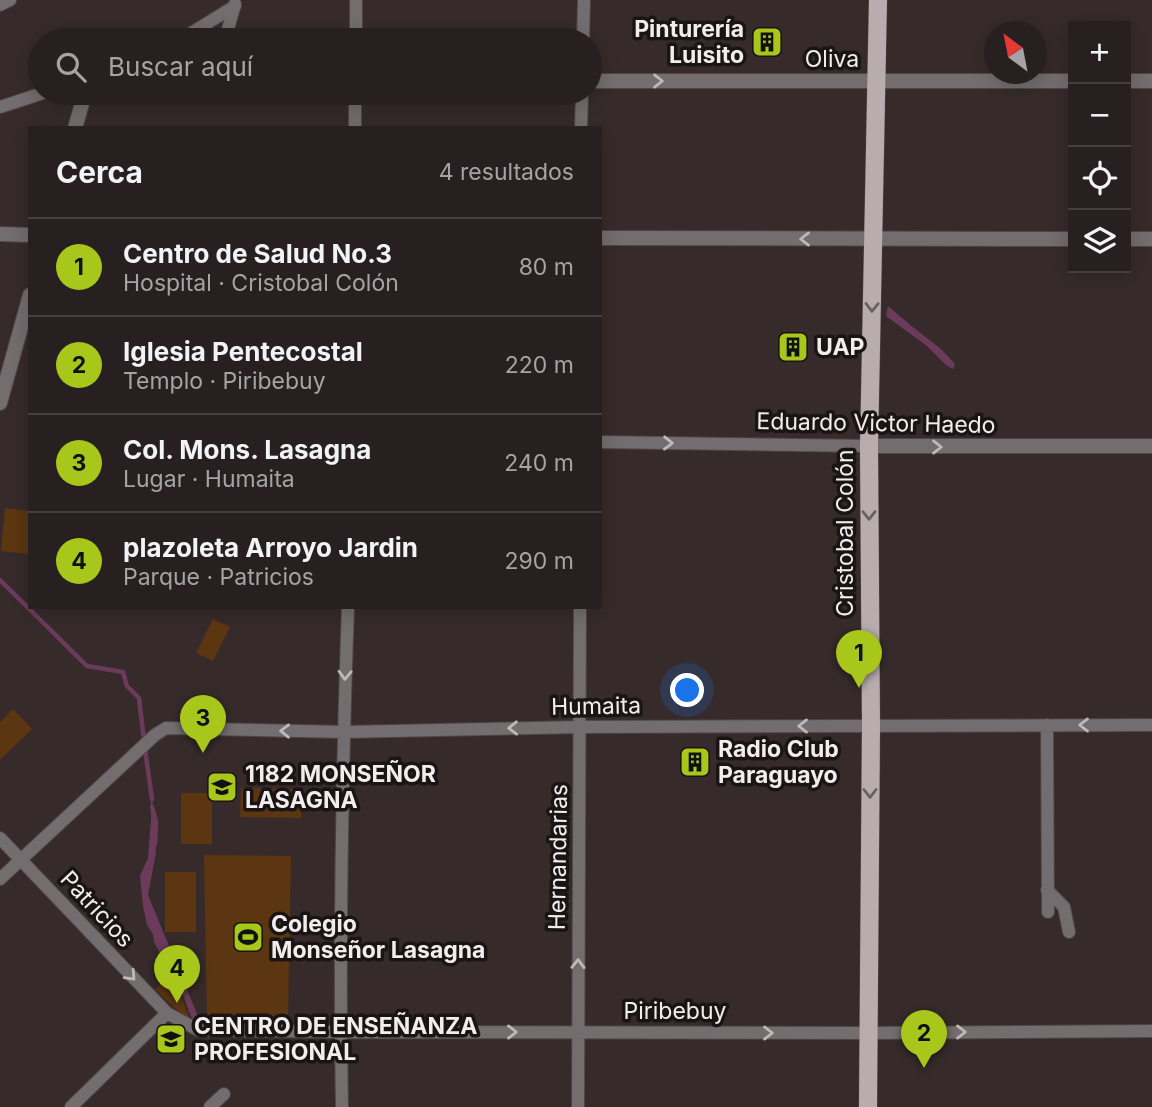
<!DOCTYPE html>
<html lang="es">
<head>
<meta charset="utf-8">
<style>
	:root { --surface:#282020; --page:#302829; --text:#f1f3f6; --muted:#a5a3a5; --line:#443e3e; --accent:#a9c71b }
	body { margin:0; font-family:Inter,sans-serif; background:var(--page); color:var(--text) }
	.controls { position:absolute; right:21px; top:21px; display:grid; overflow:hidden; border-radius:0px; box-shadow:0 4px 18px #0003 }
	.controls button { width:63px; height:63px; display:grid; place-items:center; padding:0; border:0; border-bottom:2px solid var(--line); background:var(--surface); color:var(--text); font:35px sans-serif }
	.compass { position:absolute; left:984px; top:21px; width:63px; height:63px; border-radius:50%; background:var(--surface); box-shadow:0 4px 18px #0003; rotate:328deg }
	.you { position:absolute; left:688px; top:691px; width:24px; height:24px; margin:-18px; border:5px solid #fff; border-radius:50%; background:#1a73e8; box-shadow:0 0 0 10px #1a73e833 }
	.badge { display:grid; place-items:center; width:46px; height:46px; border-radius:50%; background:var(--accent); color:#111; font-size:23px; font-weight:700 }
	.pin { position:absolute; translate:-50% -58px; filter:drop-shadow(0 2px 4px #0008) }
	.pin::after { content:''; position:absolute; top:37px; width:24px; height:21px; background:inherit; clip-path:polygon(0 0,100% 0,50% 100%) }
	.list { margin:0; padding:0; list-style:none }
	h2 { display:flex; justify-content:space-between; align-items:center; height:91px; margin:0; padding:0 28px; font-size:30px }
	h2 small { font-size:23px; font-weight:400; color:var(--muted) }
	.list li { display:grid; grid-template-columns:46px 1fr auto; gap:21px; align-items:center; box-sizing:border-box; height:98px; padding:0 28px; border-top:2px solid var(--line) }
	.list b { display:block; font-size:26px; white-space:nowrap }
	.list p { margin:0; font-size:23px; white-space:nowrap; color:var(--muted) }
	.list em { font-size:23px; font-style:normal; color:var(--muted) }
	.icon { flex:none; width:38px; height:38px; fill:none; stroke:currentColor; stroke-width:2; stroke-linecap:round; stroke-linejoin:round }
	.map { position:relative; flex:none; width:1152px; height:1107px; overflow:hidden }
	.search { position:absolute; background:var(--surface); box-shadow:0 4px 18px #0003; left:28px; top:28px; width:574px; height:77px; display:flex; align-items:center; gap:18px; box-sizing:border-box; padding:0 24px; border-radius:38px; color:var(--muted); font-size:26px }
	.panel { position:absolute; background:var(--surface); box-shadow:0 4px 18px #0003; left:28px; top:126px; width:574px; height:483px; border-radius:0px }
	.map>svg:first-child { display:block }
	.green { fill:#5c3611 }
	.water { fill:#6c3b5c }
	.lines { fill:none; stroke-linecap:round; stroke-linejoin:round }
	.stream { stroke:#6c3b5c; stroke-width:4.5 }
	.minor-casing { stroke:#514645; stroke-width:14 }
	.tertiary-casing { stroke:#514645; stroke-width:16 }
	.primary-casing { stroke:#514645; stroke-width:19 }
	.minor { stroke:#736d6f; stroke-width:12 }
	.tertiary { stroke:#736d6f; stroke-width:14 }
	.primary { stroke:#b8acaf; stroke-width:18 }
	.oneway { stroke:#c0b9ba }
	.oneway2 { stroke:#696062 }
	.labels { text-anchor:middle; stroke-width:7; stroke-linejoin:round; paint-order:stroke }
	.poi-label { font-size:23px; font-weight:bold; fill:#f4ecec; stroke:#1a1515; text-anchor:start }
	.street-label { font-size:23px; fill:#f4ecec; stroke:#1a1515 }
</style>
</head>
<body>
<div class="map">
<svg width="1152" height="1107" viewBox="0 0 1152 1107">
	<rect width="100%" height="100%" fill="#362b2a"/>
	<path class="green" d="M5 508 30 511V554L1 551Z
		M213 619 230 627 213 661 196 653Z
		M13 709 32 729 0 760V722Z
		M241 788 302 789 301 818 240 817Z
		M181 793H212V844H181Z
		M204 855 291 856 288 1017 207 1018Z
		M165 872H196V932H165Z
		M172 973 190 1019 184 1017 155 989Z"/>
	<path class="water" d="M888 306 909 324 941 349 955 364 953 369 946 365 927 346 886 316Z
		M147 758 153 805 156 852 148 895 200 1021 192 1019 174 972 166 965 154 942 153 934 147 925 143 906 140 876 148 858 151 820V794L145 763V760Z"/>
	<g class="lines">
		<path class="stream" d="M0 580 87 666 123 672 127 686 139 698 144 740
			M145 749 152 799
			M152 807 156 822 155 844"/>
		<g class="minor-casing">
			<path id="minor" d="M0 5 10 0
				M180 40 235 6
				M225 40 235 4
				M356 40V0
				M583 40 584 0
				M0 107 43 93
				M355 128V93
				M581 128 582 93
				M600 442 869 446
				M1047 725 1048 912
				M0 838 167 1013 198 1030 340 1032 869 1033 1152 1031
				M0 879 155 735 166 728 344 732 581 727 1152 725
				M1047 890 1064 907 1069 932
				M71 1107 167 1013
				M210 1107 224 1094
				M342 1107C339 941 342 774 348 607
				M578 1107 580 607"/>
		</g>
		<g class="tertiary-casing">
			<path id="tertiary" d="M590 81H1073
				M1126 81H1152
				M75 128 85 93
				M0 234 30 235
				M600 238 1073 239
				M1126 239H1152
				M0 403 30 295
				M869 446H1152"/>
		</g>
		<g class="primary-casing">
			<path id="primary" d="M868 1107 871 725 869 446 878 0"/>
		</g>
		<use href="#minor" class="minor"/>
		<use href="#tertiary" class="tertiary"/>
		<use href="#primary" class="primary"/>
	</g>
	<defs><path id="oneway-chevron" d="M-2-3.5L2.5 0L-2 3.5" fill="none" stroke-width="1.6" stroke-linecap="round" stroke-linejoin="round" transform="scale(1.75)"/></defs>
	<g class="oneway">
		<use href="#oneway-chevron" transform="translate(658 81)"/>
		<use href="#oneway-chevron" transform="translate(805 239) rotate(-180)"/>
		<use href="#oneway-chevron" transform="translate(668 443) rotate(1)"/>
		<use href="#oneway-chevron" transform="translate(937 447)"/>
		<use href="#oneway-chevron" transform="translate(345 675) rotate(92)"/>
		<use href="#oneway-chevron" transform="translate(1084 725) rotate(180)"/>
		<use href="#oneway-chevron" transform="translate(803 726) rotate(180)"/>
		<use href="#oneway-chevron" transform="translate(513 728) rotate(179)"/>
		<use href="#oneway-chevron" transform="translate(285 731) rotate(-179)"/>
		<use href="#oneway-chevron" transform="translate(578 964) rotate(-89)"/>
		<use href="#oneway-chevron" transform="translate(131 976) rotate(47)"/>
		<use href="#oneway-chevron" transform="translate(512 1032)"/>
		<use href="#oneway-chevron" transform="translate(961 1032)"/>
		<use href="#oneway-chevron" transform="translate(768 1033)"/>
	</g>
	<g class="oneway2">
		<use href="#oneway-chevron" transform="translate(872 307) rotate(91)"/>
		<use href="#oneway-chevron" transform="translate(869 515) rotate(90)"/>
		<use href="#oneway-chevron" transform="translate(870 793) rotate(90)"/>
	</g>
	<defs>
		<g id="building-square" transform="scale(1.575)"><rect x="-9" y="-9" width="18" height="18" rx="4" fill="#a9c71b" stroke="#1a1515"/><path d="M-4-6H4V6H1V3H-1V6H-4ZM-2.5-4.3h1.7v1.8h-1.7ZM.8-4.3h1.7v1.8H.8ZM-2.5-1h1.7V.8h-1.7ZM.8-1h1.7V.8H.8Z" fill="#111"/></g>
		<g id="school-square" transform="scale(1.575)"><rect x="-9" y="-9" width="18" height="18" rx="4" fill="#a9c71b" stroke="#1a1515"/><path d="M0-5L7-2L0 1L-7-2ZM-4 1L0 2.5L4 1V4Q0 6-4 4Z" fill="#111"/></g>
		<g id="stadium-square" transform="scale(1.575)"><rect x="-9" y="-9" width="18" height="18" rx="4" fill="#a9c71b" stroke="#1a1515"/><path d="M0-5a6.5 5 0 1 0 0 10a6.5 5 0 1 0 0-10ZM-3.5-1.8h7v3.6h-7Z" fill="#111"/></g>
	</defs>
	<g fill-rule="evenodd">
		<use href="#building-square" x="767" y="42"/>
		<use href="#building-square" x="793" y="347"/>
		<use href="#building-square" x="695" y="762"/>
		<use href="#school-square" x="222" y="787"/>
		<use href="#stadium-square" x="248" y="937"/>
		<use href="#school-square" x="171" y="1039"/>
	</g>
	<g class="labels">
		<g class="poi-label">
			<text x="744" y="37" text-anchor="end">Pinturería<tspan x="744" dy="26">Luisito</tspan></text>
			<text x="816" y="355">UAP</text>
			<text x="718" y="757">Radio Club<tspan x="718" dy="26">Paraguayo</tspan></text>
			<text x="245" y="782">1182 MONSEÑOR<tspan x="245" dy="26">LASAGNA</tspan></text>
			<text x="271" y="932">Colegio<tspan x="271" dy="26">Monseñor Lasagna</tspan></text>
			<text x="194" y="1034">CENTRO DE ENSEÑANZA<tspan x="194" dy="26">PROFESIONAL</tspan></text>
		</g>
		<g class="street-label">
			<text x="832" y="67">Oliva</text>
			<text transform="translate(876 423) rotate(1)" y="8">Eduardo Victor Haedo</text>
			<text transform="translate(845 533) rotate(-90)" y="8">Cristobal Colón</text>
			<text transform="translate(596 706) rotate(-1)" y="8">Humaita</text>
			<text transform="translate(558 857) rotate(-89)" y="8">Hernandarias</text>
			<text transform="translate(97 909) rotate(47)" y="8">Patricios</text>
			<text x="675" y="1019">Piribebuy</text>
		</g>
	</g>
</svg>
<div class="controls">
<button>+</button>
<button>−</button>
<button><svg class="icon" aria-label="locate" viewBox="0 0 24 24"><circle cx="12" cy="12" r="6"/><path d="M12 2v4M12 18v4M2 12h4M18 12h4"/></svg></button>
<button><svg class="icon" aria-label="layers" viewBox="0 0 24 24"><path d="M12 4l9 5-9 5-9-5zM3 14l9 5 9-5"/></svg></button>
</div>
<svg class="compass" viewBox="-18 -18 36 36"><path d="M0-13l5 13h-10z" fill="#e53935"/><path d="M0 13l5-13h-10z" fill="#a5a3a5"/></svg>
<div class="you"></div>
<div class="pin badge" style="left:859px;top:688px">1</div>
<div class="pin badge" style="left:924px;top:1068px">2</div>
<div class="pin badge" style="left:203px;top:753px">3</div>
<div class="pin badge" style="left:177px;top:1003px">4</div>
<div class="search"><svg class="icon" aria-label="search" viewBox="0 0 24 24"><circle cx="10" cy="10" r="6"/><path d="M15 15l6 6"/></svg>Buscar aquí</div>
<section class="panel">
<h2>Cerca<small>4 resultados</small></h2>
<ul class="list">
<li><span class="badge">1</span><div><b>Centro de Salud No.3</b><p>Hospital · Cristobal Colón</p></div><em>80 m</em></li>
<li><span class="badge">2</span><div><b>Iglesia Pentecostal</b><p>Templo · Piribebuy</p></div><em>220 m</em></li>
<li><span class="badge">3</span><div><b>Col. Mons. Lasagna</b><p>Lugar · Humaita</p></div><em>240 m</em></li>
<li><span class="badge">4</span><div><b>plazoleta Arroyo Jardin</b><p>Parque · Patricios</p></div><em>290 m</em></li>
</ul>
</section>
</div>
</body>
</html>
